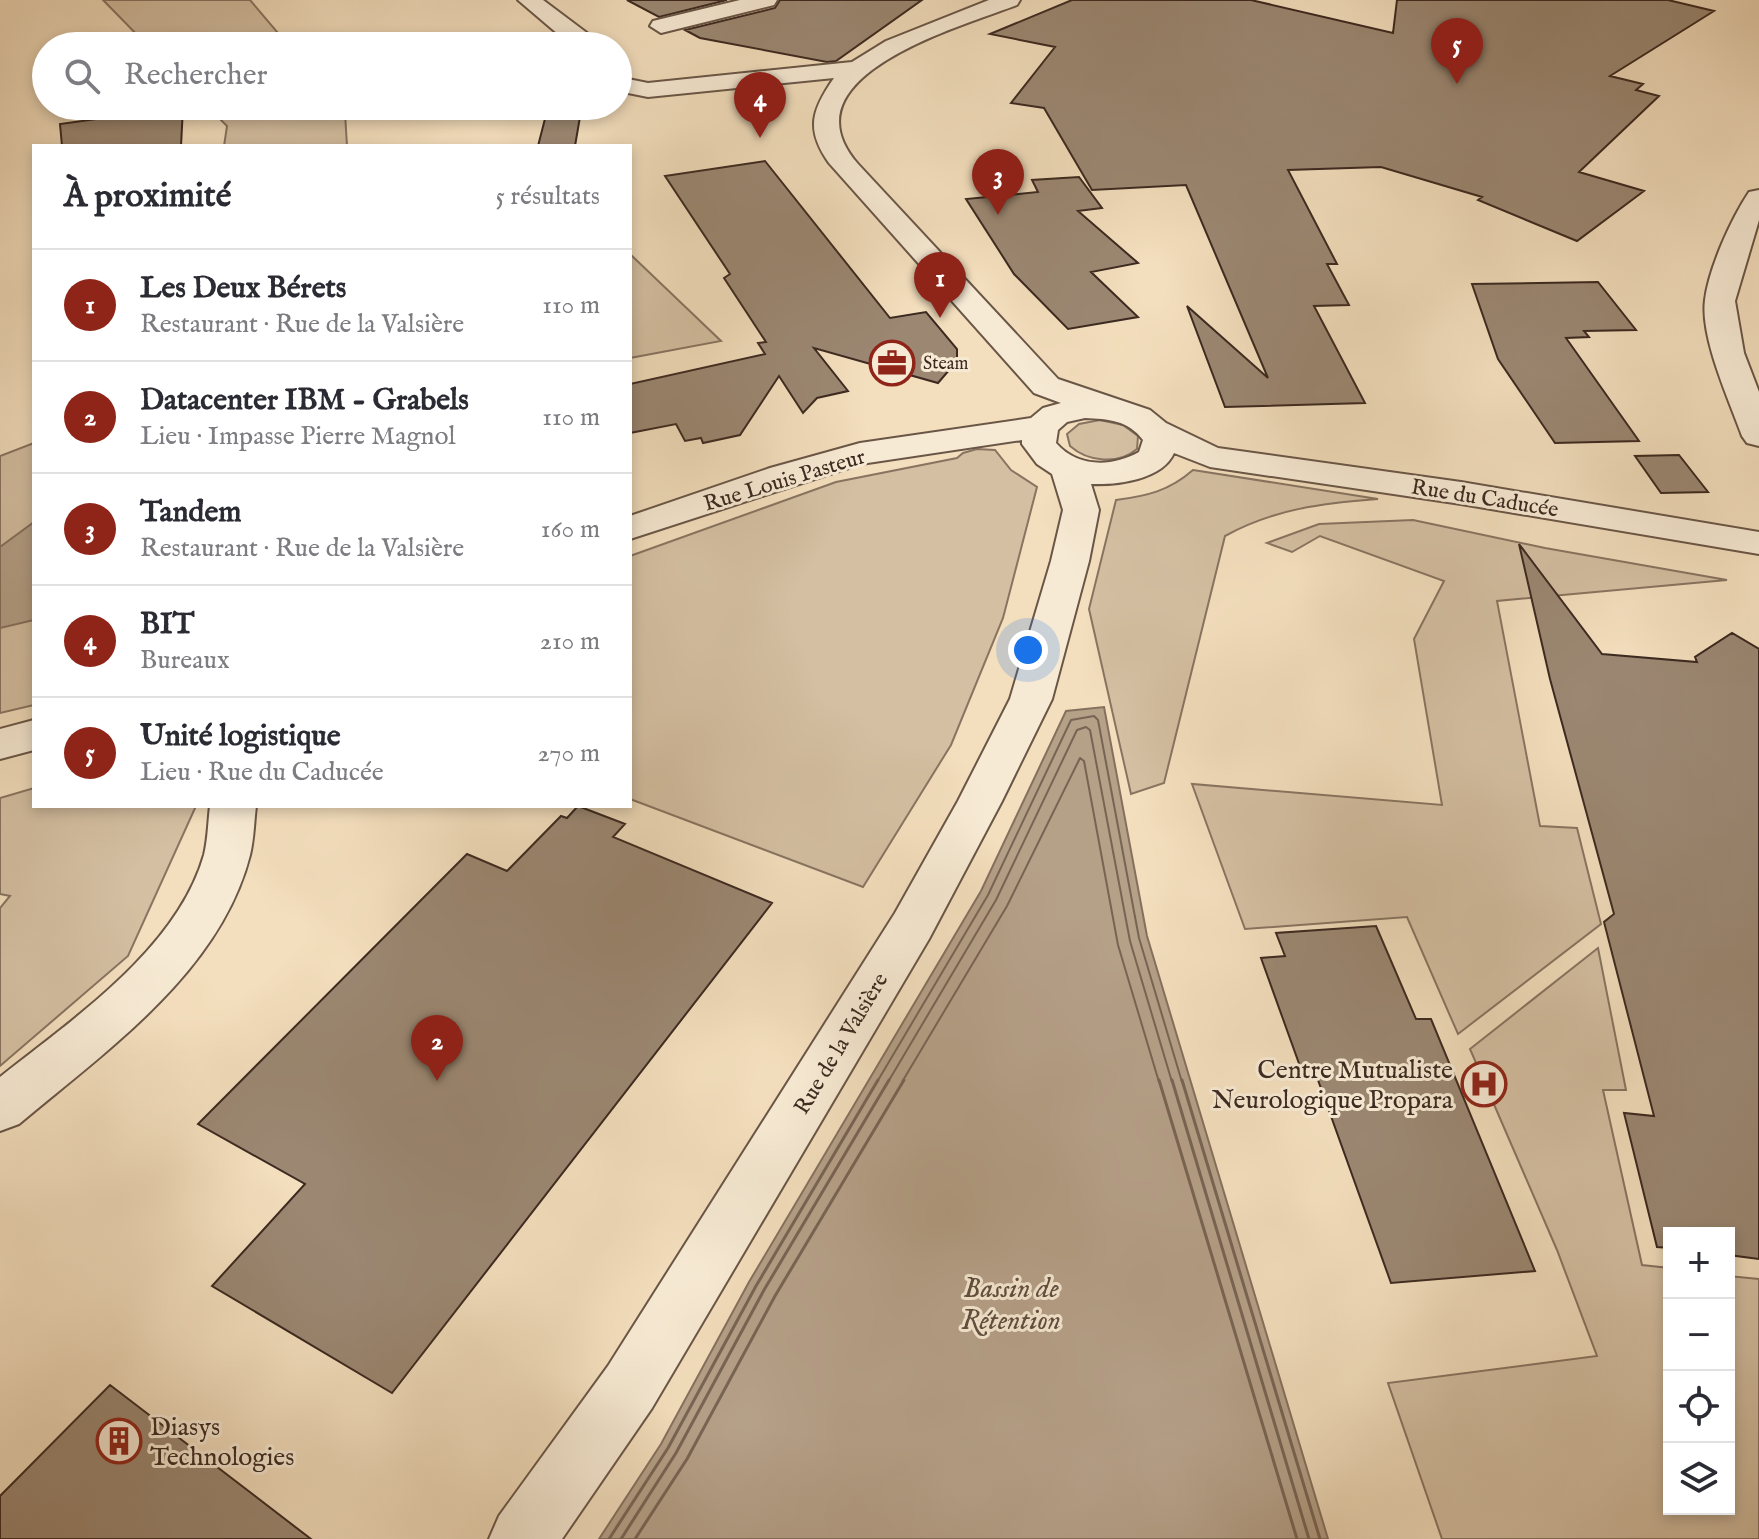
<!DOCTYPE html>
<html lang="fr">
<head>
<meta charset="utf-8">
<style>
	:root { --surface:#fff; --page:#f2f2f3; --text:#2b2b33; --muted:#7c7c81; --line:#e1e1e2; --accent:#8f2418 }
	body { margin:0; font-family:"IM FELL English",serif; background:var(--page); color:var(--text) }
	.controls { position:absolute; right:24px; bottom:24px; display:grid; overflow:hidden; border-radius:0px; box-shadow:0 4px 12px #0003 }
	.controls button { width:72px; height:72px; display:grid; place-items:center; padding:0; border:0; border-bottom:2px solid var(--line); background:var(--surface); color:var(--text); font:40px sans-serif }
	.you { position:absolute; left:1028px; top:650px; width:28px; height:28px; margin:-20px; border:6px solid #fff; border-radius:50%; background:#1a73e8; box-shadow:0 0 0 12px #1a73e833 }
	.badge { display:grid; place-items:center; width:52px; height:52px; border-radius:50%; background:var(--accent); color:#fff; font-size:26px; font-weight:700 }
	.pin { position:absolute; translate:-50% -66px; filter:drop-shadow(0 2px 4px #0008) }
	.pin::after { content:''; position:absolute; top:42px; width:28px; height:24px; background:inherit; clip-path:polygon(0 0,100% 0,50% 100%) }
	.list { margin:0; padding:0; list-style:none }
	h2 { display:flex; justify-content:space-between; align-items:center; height:104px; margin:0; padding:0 32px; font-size:34px }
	h2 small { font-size:26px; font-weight:400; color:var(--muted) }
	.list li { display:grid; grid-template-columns:52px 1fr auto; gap:24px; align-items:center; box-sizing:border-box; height:112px; padding:0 32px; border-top:2px solid var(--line) }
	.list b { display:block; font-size:30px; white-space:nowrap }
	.list p { margin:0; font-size:26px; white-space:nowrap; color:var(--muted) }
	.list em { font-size:26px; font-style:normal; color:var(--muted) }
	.icon { flex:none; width:44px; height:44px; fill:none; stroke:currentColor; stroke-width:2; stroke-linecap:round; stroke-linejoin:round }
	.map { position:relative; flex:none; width:1759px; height:1539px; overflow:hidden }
	.search { position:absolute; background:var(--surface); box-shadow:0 4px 12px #0003; left:32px; top:32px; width:600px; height:88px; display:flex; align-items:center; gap:20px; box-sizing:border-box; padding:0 28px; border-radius:44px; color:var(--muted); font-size:30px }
	.panel { position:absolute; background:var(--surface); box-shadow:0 4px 12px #0003; left:32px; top:144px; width:600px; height:664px; border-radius:0px }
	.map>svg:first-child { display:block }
	.green { fill:#d4bfa2; stroke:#887461; stroke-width:2 }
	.water { fill:#b5a088; stroke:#85705e; stroke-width:2 }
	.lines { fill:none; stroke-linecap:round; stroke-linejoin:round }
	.shore-far1 { stroke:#786454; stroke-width:2 }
	.shore { stroke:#786454; stroke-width:3 }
	.building { fill:#9b8772; stroke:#3c2920; stroke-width:2 }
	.minor-casing { stroke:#6a5647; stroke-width:4 }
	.minor { fill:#f7ead4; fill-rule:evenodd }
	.labels { text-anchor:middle; stroke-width:6; stroke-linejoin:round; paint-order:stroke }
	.far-poi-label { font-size:18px; fill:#3c2920; stroke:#f7ead4; text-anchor:start }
	.street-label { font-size:22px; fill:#3c2920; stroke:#f7ead4 }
	.near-poi-label { font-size:26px; fill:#3c2920; stroke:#f7ead4; text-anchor:end }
	.near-water-label { font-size:28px; font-style:italic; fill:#604d3f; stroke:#f7ead4 }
</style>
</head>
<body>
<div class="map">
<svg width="1759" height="1539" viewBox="0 0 1759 1539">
	<rect width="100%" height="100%" fill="#f3debd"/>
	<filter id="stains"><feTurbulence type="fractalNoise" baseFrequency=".0025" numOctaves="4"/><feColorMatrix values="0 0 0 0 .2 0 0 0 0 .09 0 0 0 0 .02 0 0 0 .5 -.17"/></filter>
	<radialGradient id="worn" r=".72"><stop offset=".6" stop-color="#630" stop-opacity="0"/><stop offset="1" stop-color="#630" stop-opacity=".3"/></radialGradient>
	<path class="green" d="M103 0H250L289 46H148Z
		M207 106H339L345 113 347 146H224L227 126Z
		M630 254 721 341 630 358Z
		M1100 420 1123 425 1138 436 1137 449C1118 465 1088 462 1070 446L1067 434 1079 424Z
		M34 443V705L0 713V456Z
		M977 449 995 450 1011 470 1037 487 1003 618 951 745 863 887 630 799V556L836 482 957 458 963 453Z
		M1193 470 1378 499C1323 503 1274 509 1225 536L1164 783 1131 794 1089 609 1116 500C1147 496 1169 491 1193 470Z
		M1413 520 1545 548 1727 580 1497 601 1540 826 1577 828 1601 924 1458 1034 1407 917 1245 929 1192 784 1442 805 1414 639 1444 581 1320 536 1292 552 1267 543 1319 524Z
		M34 788V806H196L128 956 0 1066V908L10 896 0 894V798Z
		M1598 948 1626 1090H1603L1642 1265 1669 1268V1509H1729V1276L1759 1279V1539H1442L1388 1383 1597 1356 1557 1250 1470 1049Z"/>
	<path class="water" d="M34 522V620L0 628V547Z
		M1104 707 1147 936 1328 1539H599L661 1444 749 1282 981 891 1066 711Z"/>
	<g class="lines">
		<path class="shore-far1" d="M877 1082 988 895 1071 720 1094 716 1098 720 1139 938 1182 1082
			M888 1082 996 900 1077 730 1086 727 1090 730 1130 941 1172 1082
			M902 1082 1007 906 1080 758 1084 761 1118 945 1159 1082"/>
		<path class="shore" d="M1159 1080 1297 1539
			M1172 1080 1309 1539
			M1182 1080 1320 1539
			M609 1539 668 1448 756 1286 878 1080
			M621 1539 676 1453 764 1290 889 1080
			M635 1539 687 1459 775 1296 904 1080"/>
	</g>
	<path class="building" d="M627 0H727L659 17Z
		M780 0H922L836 61 827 62 700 38 685 30 775 8Z
		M1072 0H1251L1393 33 1397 0H1668L1714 11 1610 76 1643 84 1636 90 1659 96 1579 172 1644 191 1577 241 1478 200 1482 197 1381 167 1288 170 1337 264H1327L1349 305 1314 306 1365 403 1225 407 1187 306 1268 378 1186 185 1092 190 1044 108 1011 103 1055 47 990 34Z
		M183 107 181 146H62L60 124Z
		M547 111H581L575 146H538Z
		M765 161 890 318 926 312 957 349V361L938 383 814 348 848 391 817 398 803 413 779 376 740 435 703 443 701 438 685 441 676 424 630 433V384L765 354 758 343 766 342 724 278 730 274 665 176Z
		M1079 177 1102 208 1078 211 1138 263 1091 272 1138 317 1068 329 1014 274 966 199 1038 192 1032 180Z
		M1598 282 1636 330 1584 331 1589 337 1566 338 1639 441 1555 443 1498 359 1472 284Z
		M1679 455 1708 492 1661 493 1635 456Z
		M1519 544 1602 654 1697 662 1695 657 1732 633 1759 649V1259L1729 1255V1233H1669V1248L1657 1247 1624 1113 1654 1116 1604 922 1614 914 1550 679Z
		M578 806 625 824 613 837 772 903 392 1393 212 1286 305 1184 198 1124 467 854 507 871 561 816 567 818Z
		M1376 926 1416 1019H1431L1535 1271 1391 1283 1314 1069H1301L1261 958 1285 956 1276 933Z
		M110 1385 311 1539H0V1496Z"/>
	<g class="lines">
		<g class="minor-casing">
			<path id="minor" d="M518 0H543L587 33 596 46H572Z
				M740 0H777L774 5 661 33 650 26 653 21Z
				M989 0H1020L1017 5C960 27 781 76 858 164L1058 379 1150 410 1166 423 1218 448 1461 482 1759 532V554L1461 504 1210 467 1174 453C1162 480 1117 485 1091 484L1099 510 1089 561 1052 699 1002 801 929 939 652 1408 562 1539H489L499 1516 608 1366 895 913 958 801 1010 699 1051 561 1063 510 1052 474 1037 464 1022 444V440L861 464 630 539V516L770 468 860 443 1031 418 1043 408 1061 403 1034 393 829 163C805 129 812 110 834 78L648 97 618 91V77L648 83 852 62 886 41ZM1085 418C1108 419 1128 420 1143 440L1139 452C1112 467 1078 468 1056 443L1058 430 1067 422Z
				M1759 190V220L1735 301 1744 353 1759 392V446L1747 443 1742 436C1729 400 1700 337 1705 300 1709 268 1731 219 1749 192Z
				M34 720V750L0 759V729Z
				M210 806H256C254 822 254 839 250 855 220 972 107 1050 19 1124L0 1131V1077C73 1019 177 949 204 855 208 839 208 822 210 806Z"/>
		</g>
		<use href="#minor" class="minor"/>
	</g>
	<defs>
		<g id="office-ring" transform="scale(2.3)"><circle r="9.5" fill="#f7ead4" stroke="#8f2418" stroke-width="1.5"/><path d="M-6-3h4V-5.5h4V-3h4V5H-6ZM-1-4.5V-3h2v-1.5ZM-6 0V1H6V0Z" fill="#8f2418"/></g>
		<g id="hospital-ring" transform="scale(2.3)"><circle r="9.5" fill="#f7ead4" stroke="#8f2418" stroke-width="1.5"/><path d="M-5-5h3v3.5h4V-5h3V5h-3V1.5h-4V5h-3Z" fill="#8f2418"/></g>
		<g id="building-ring" transform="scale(2.3)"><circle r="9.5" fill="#f7ead4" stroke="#8f2418" stroke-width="1.5"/><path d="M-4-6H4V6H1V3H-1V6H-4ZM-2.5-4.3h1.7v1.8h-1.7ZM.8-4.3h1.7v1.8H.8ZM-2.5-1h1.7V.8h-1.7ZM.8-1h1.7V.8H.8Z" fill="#8f2418"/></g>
	</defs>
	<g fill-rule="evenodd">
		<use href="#office-ring" x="892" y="363"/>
		<use href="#hospital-ring" x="1484" y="1084"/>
		<use href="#building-ring" x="119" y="1441"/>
	</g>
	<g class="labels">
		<g class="far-poi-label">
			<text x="923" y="369">Steam</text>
		</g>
		<g class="street-label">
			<text transform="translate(784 479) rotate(-17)" y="8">Rue Louis Pasteur</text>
			<text transform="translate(1485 497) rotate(9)" y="8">Rue du Caducée</text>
			<text transform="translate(840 1043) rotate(-59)" y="8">Rue de la Valsière</text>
		</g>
		<g class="near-poi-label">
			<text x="1453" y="1078">Centre Mutualiste<tspan x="1453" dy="30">Neurologique Propara</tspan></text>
			<text x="150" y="1435" text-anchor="start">Diasys<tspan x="150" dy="30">Technologies</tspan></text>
		</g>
		<g class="near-water-label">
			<text x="1011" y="1297">Bassin de<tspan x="1011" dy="32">Rétention</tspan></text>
		</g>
	</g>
	<rect width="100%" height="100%" filter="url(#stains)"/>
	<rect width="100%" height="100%" fill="url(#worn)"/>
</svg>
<div class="controls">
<button>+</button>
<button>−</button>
<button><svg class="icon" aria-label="locate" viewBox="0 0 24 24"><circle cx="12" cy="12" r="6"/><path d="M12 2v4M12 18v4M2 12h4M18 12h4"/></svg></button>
<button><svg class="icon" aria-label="layers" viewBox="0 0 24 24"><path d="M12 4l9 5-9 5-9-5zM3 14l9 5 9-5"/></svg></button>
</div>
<div class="you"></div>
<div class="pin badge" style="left:940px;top:318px">1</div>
<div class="pin badge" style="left:437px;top:1081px">2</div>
<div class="pin badge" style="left:998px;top:215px">3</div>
<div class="pin badge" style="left:760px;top:138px">4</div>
<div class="pin badge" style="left:1457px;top:84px">5</div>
<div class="search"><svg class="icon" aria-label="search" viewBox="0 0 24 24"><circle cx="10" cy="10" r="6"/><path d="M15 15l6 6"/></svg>Rechercher</div>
<section class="panel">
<h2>À proximité<small>5 résultats</small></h2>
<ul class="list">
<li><span class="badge">1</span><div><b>Les Deux Bérets</b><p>Restaurant · Rue de la Valsière</p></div><em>110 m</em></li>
<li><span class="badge">2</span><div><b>Datacenter IBM - Grabels</b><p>Lieu · Impasse Pierre Magnol</p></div><em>110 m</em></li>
<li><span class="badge">3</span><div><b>Tandem</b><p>Restaurant · Rue de la Valsière</p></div><em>160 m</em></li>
<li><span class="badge">4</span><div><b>BIT</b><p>Bureaux</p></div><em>210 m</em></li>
<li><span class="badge">5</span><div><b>Unité logistique</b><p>Lieu · Rue du Caducée</p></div><em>270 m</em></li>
</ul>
</section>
</div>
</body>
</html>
